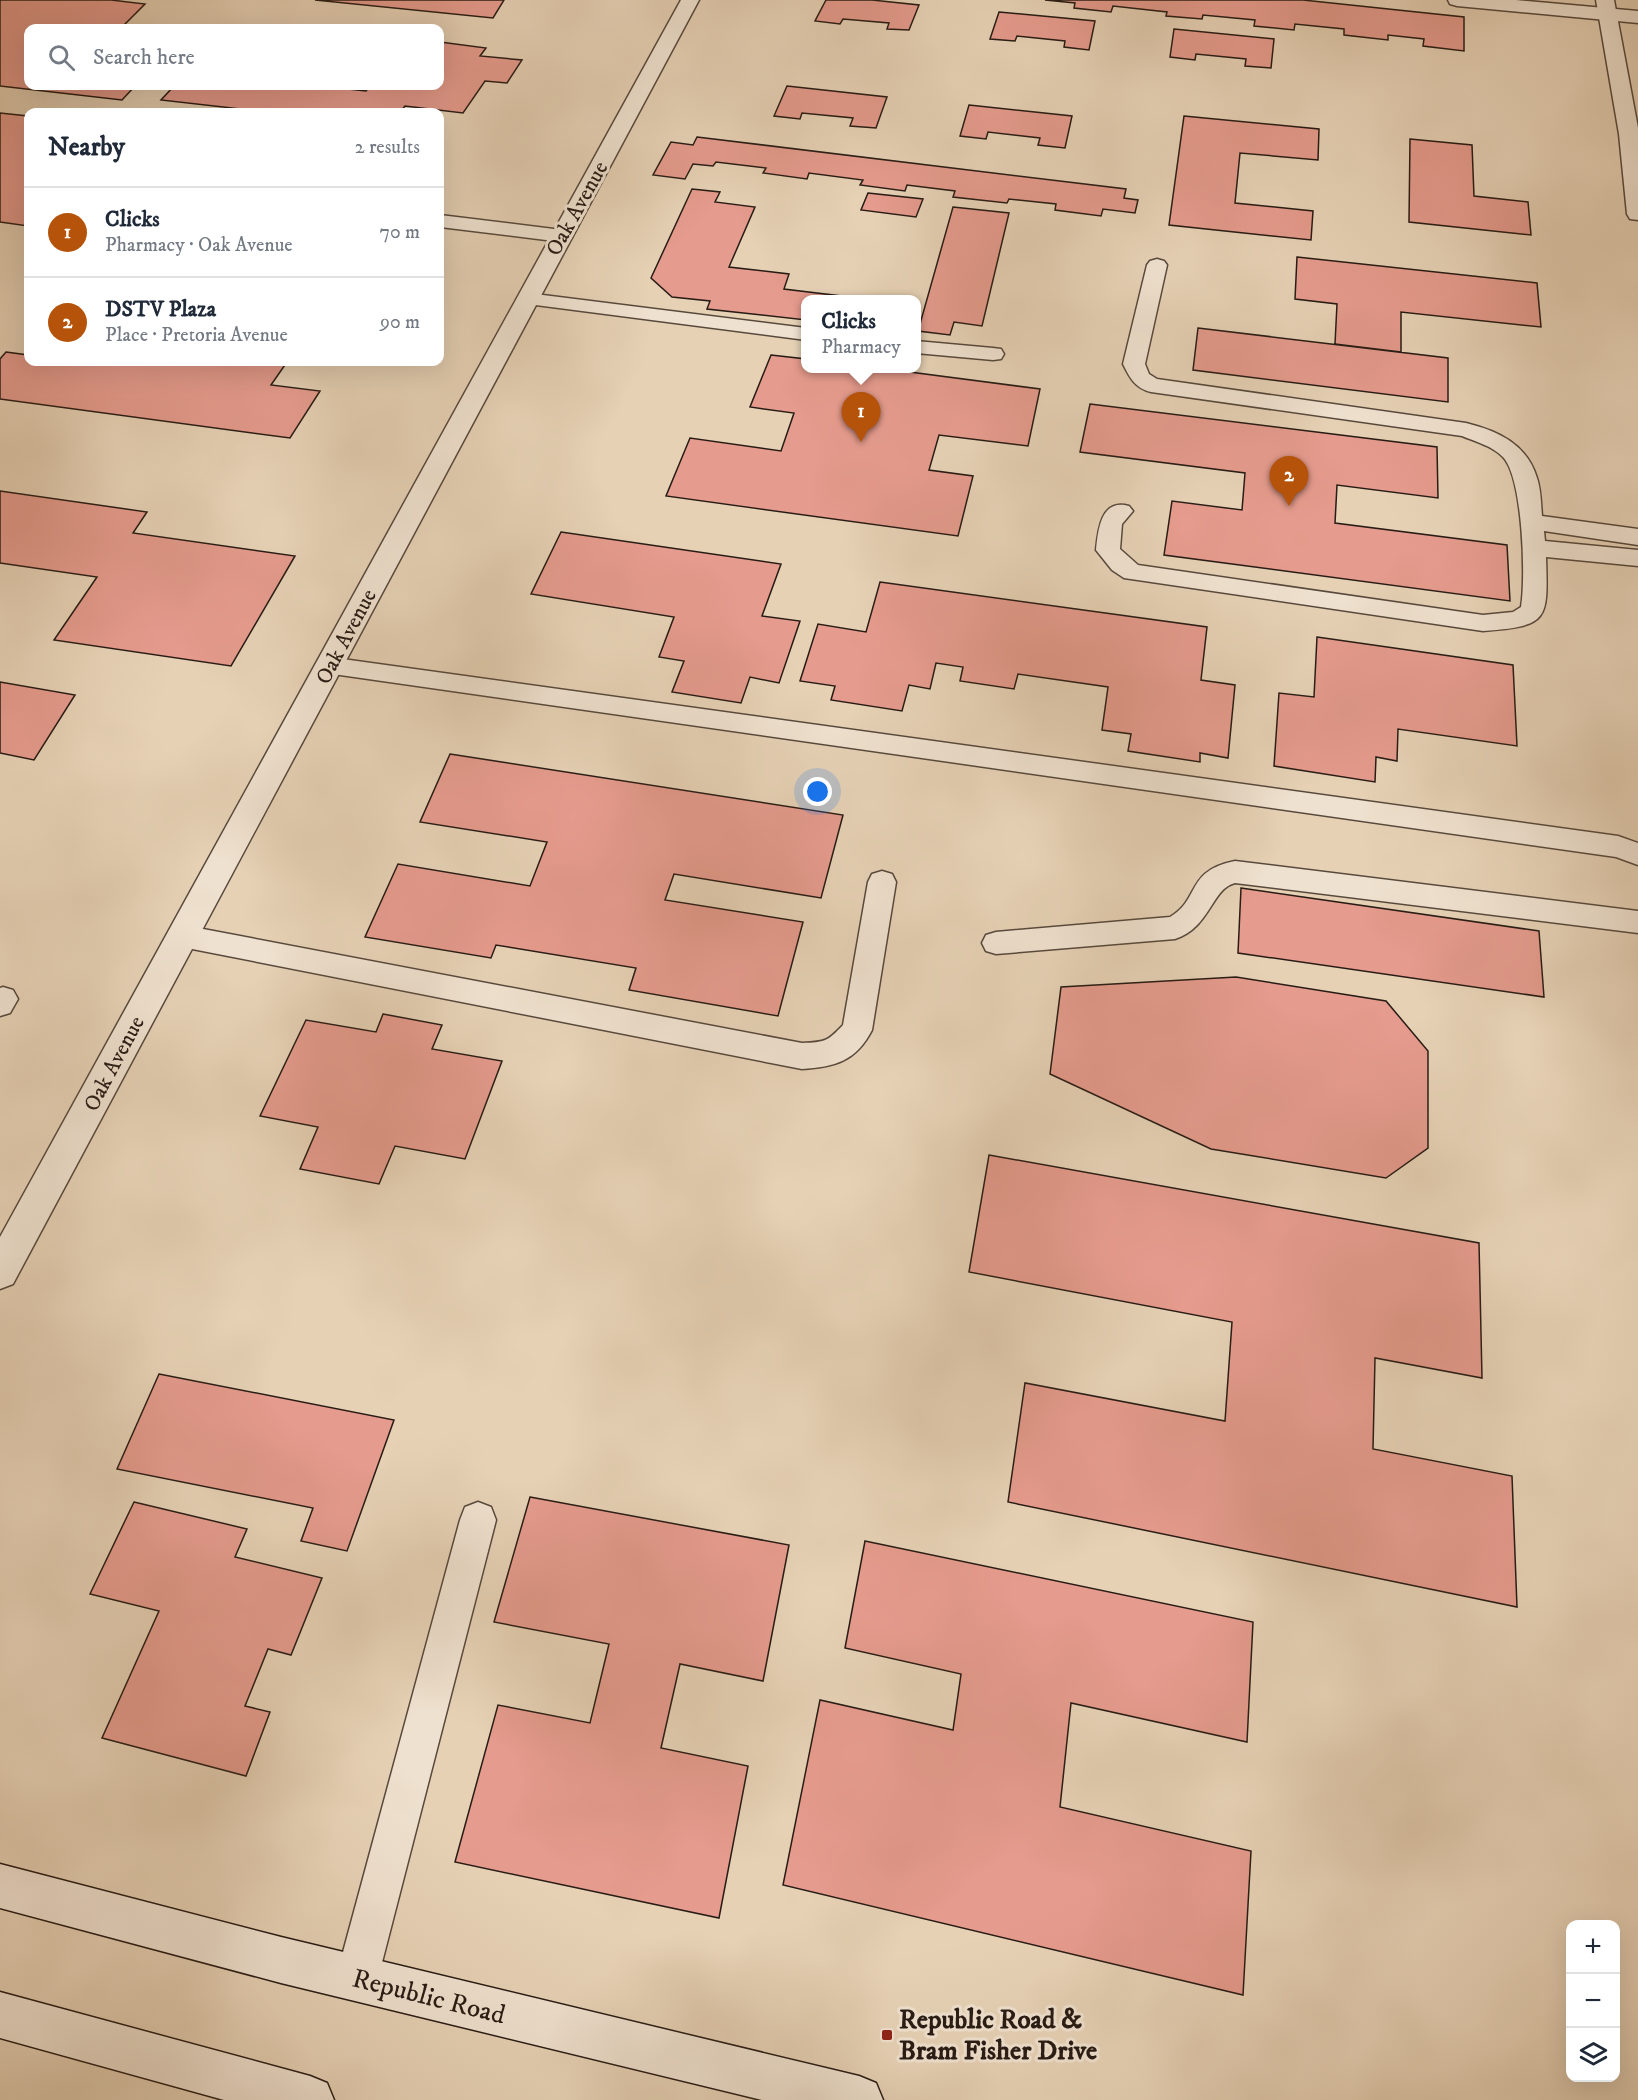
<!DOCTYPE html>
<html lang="en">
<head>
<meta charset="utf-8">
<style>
	:root { --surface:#fff; --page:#f6f6f7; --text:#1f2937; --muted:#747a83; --line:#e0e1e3; --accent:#b45309 }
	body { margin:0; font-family:"IM FELL DW Pica",serif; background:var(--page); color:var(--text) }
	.controls { position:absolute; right:18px; bottom:18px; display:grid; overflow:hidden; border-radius:12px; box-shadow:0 6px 24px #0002 }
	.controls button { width:54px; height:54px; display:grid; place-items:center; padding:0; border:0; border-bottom:2px solid var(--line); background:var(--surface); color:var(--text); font:30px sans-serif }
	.you { position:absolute; left:818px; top:792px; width:21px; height:21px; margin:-15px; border:4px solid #fff; border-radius:50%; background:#1a73e8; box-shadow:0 0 0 9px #1a73e833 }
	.badge { display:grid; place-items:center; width:39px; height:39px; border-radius:50%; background:var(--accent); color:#fff; font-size:20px; font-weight:700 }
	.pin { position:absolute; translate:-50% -50px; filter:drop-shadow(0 2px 3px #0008) }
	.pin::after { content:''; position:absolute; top:32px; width:21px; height:18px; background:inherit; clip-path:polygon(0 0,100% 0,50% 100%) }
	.popup { position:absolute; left:801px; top:295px; width:120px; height:78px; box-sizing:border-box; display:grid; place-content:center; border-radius:12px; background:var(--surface); filter:drop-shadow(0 2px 4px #0005); font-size:20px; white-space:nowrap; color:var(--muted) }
	.popup b { font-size:22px; color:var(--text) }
	.popup::after { content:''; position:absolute; left:50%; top:100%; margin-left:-12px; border:12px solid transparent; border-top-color:var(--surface) }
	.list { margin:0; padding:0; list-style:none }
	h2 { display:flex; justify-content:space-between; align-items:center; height:78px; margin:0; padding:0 24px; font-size:26px }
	h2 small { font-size:20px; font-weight:400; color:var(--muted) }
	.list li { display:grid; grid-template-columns:39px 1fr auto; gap:18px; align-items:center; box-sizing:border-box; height:90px; padding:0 24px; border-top:2px solid var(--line) }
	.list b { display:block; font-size:22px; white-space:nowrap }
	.list p { margin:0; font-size:20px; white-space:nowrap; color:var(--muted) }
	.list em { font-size:20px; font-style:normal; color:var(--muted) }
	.icon { flex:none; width:33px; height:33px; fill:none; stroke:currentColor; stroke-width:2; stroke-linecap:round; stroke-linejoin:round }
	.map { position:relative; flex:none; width:1638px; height:2100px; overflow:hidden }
	.search { position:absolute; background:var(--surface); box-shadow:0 6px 24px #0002; left:24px; top:24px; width:420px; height:66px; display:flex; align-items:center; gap:15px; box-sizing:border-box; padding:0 21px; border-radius:12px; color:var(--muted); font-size:22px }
	.panel { position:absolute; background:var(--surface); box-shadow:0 6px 24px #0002; left:24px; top:108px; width:420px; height:258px; border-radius:12px }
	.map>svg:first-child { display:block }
	.building { fill:#e59b8d; stroke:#281c15; stroke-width:1.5 }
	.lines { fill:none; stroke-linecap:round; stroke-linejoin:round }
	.service-casing { stroke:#58493d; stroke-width:3 }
	.minor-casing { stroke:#58493d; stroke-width:3 }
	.tertiary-casing { stroke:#58493d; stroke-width:3 }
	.secondary-casing { stroke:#281c15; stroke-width:3 }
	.service { fill:#efe1cf; fill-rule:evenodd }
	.minor { fill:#efe1cf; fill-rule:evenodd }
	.tertiary { fill:#efe1cf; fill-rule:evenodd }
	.secondary { fill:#efe1cf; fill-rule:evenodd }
	.poi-dot { fill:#8f2418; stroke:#efe1cf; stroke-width:2 }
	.labels { text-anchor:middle; stroke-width:6; stroke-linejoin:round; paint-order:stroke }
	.street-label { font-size:22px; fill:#281c15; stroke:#efe1cf }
	.near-street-label { font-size:27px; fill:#281c15; stroke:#efe1cf }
	.near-poi-label { font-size:27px; font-weight:bold; fill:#281c15; stroke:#efe1cf; text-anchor:start }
</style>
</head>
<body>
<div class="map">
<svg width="1638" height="2100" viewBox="0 0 1638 2100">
	<rect width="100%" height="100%" fill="#e6d1b5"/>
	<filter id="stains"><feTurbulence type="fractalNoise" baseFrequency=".00333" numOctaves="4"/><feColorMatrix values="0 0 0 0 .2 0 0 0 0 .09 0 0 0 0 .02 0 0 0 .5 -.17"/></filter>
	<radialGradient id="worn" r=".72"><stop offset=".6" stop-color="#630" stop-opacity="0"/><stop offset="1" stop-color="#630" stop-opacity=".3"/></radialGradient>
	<path class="building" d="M0 0H111L145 4 121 28H28V86H135L122 100 0 86Z
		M315 0H504L493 18Z
		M826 0H872L919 5 909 30 887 29 889 23 843 19 840 24 815 21Z
		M1045 0H1303L1464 17V51L1423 46 1424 39 1388 35V40L1344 35V29L1295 24 1294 30 1254 26 1255 20 1203 15 1202 19 1166 16 1167 12 1113 6 1111 12 1074 8 1075 3Z
		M999 12 1095 21 1089 50 1064 47 1065 41 1017 36 1015 41 990 39Z
		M1174 29 1274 39 1271 68 1245 66 1246 59 1196 54 1195 60 1170 57Z
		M440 42 486 48 480 56 522 60 507 83 485 81 463 113 405 106 400 112H266L161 100 174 86H320L366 91 370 86H440Z
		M787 86 887 97 876 128 850 126 853 118 802 113 800 119 774 116Z
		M969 105 1072 116 1065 148 1038 145 1040 138 988 132 986 139 960 136Z
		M0 113 28 116V226L0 222Z
		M1184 116 1319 129 1318 160 1240 153 1235 203 1313 211 1311 240 1169 225Z
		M697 137 1126 189 1124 198 1138 200 1135 213 1103 209 1101 216 1055 210 1056 204 1009 199 1007 203 953 197 955 191 907 185 905 191 860 185 863 180 809 173 807 179 763 173 766 168 716 162 713 166 693 164 685 179 653 175 671 142 693 145Z
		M1410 139 1472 145 1474 196 1528 202 1531 235 1409 222Z
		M692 189 720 192 715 202 755 207 729 267 789 274 784 289 875 300H806V320L707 309 710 301 672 297 651 278Z
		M868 193 923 199 916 217 861 210Z
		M953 207 1009 213 982 326 954 322 950 335 918 331Z
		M1297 257 1537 283 1541 327 1401 312V352L1335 344 1337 304 1295 299Z
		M1198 328 1448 358V402L1193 370Z
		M6 352 28 355V362H287L271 385 320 391 290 438 0 399V359Z
		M771 355 806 359V368H879L1040 389 1028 446 939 435 929 470 973 476 958 536 666 496 690 438 781 451 794 413 750 407Z
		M1090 404 1437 447 1438 498 1337 485 1335 523 1507 545 1510 601 1164 555 1172 501 1242 510 1245 473 1080 452Z
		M0 491 147 512 133 533 295 556 231 666 54 640 97 577 0 563Z
		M561 532 781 564 762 616 800 621 779 683 750 677 741 703 672 692 684 661 659 657 674 617 531 594Z
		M880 582 1207 627 1201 680 1235 685 1228 758 1200 753V762L1128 751 1131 734 1102 730 1108 687 1018 674 1014 689 960 681 963 667 936 663 930 689 909 685 902 711 831 700 835 686 800 681 818 624 866 632Z
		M1317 637 1513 665 1517 746 1398 729 1397 761 1376 757 1375 782 1274 766 1279 693 1314 697Z
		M0 682 75 695 34 760 0 753Z
		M450 754 843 815 821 898 674 874 665 900 803 922 778 1016 629 990 636 968 496 945 491 958 365 937 398 864 530 886 547 842 420 822Z
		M1241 888 1539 931 1544 997 1238 953Z
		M1236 977 1386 1001 1428 1051V1148L1386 1178 1211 1149 1050 1074 1061 987Z
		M383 1014 442 1025 432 1049 502 1061 465 1159 395 1146 379 1184 300 1169 318 1127 260 1116 306 1020 376 1032Z
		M989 1155 1479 1243 1482 1378 1375 1358 1373 1449 1512 1476 1517 1607 1008 1502 1025 1383 1225 1421 1232 1322 969 1272Z
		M159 1374 394 1420 347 1551 301 1541 313 1508 117 1469Z
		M530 1497 789 1545 763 1681 680 1664 661 1748 748 1766 719 1918 455 1862 498 1705 590 1723 609 1644 494 1622Z
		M134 1502 247 1529 235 1557 322 1578 291 1655 268 1649 245 1706 270 1712 246 1776 102 1738 159 1611 90 1594Z
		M865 1541 1253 1622 1247 1742 1071 1703 1060 1807 1251 1851 1243 1995 783 1885 820 1700 953 1730 961 1674 845 1648Z"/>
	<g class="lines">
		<g class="service-casing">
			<path id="service" d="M440 215 562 230 569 232 572 236 569 240 562 242 440 227Z
				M1157 259 1164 261 1167 265 1145 364 1149 374 1157 379 1466 423C1498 431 1527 444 1537 478 1541 490 1541 504 1542 516L1638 529V545L1544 531 1545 541 1638 550V566L1546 557C1548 621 1549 626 1483 631L1124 578 1112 570 1096 550C1098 530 1101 498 1129 506L1133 511 1122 524 1120 549 1138 565 1483 615 1513 612 1521 607C1526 578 1523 478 1503 457 1492 446 1477 442 1462 436L1151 392C1135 388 1130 378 1123 364L1147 265 1150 261Z
				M527 293 806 328V340L520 303 517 299 520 295Z
				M916 341 993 348 1001 349 1004 354 1001 359 993 360 916 353Z
				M328 657 1618 836 1638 843V865L1616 857 319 672 315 666 319 660Z
				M1235 861 1638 911V933L1235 883C1211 889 1211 927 1175 939L996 954 986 951 982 943 986 935 996 932 1170 917C1201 899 1185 871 1235 861Z
				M882 871 892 874 896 882 872 1030C856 1061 835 1067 802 1069L182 947 172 944 168 936 172 928 182 925 802 1043C825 1042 827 1042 843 1025L868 882 872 874Z
				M3 987 13 990 18 999 10 1013 0 1016V988Z
				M478 1502 491 1507 496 1520 378 1978 372 1993 357 1999 342 1993 336 1978 460 1520 465 1507Z"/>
		</g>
		<g class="minor-casing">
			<path id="minor" d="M681 0H699L13 1284 0 1289V1237Z
				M1596 0H1614L1638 128V220L1630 219 1627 214 1619 134Z"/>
		</g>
		<g class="tertiary-casing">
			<path id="tertiary" d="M1448 0H1516L1638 11V23L1457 6 1450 4Z"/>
		</g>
		<g class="secondary-casing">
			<path id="secondary" d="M0 1864 281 1937 859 2076 876 2083 883 2100H762L281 1983 0 1908Z
				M0 1992 310 2076 327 2083 334 2100H224L0 2038Z"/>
		</g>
		<use href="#service" class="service"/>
		<use href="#minor" class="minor"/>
		<use href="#tertiary" class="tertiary"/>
		<use href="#secondary" class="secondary"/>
	</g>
	<rect class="poi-dot" x="881" y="2029" width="12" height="12" rx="3"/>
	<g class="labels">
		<g class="street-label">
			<text transform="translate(576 208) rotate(-61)" y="8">Oak Avenue</text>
			<text transform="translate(345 636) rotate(-62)" y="8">Oak Avenue</text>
			<text transform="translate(113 1063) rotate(-62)" y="8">Oak Avenue</text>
		</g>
		<g class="near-street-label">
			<text transform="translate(429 1996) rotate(14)" y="9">Republic Road</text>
		</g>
		<g class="near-poi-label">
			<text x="899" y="2028">Republic Road &amp;<tspan x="899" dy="31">Bram Fisher Drive</tspan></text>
		</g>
	</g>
	<rect width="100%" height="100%" filter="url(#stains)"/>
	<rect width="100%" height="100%" fill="url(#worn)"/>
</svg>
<div class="controls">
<button>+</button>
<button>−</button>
<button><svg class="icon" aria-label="layers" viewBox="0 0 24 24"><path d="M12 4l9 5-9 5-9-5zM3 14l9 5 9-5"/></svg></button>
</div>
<div class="you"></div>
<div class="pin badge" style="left:861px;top:442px">1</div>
<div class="popup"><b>Clicks</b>Pharmacy</div>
<div class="pin badge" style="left:1289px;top:506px">2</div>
<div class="search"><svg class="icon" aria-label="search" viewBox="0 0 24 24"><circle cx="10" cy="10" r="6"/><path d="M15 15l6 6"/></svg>Search here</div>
<section class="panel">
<h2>Nearby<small>2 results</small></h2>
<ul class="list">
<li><span class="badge">1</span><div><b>Clicks</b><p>Pharmacy · Oak Avenue</p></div><em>70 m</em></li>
<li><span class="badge">2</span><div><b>DSTV Plaza</b><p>Place · Pretoria Avenue</p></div><em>90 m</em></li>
</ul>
</section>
</div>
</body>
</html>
